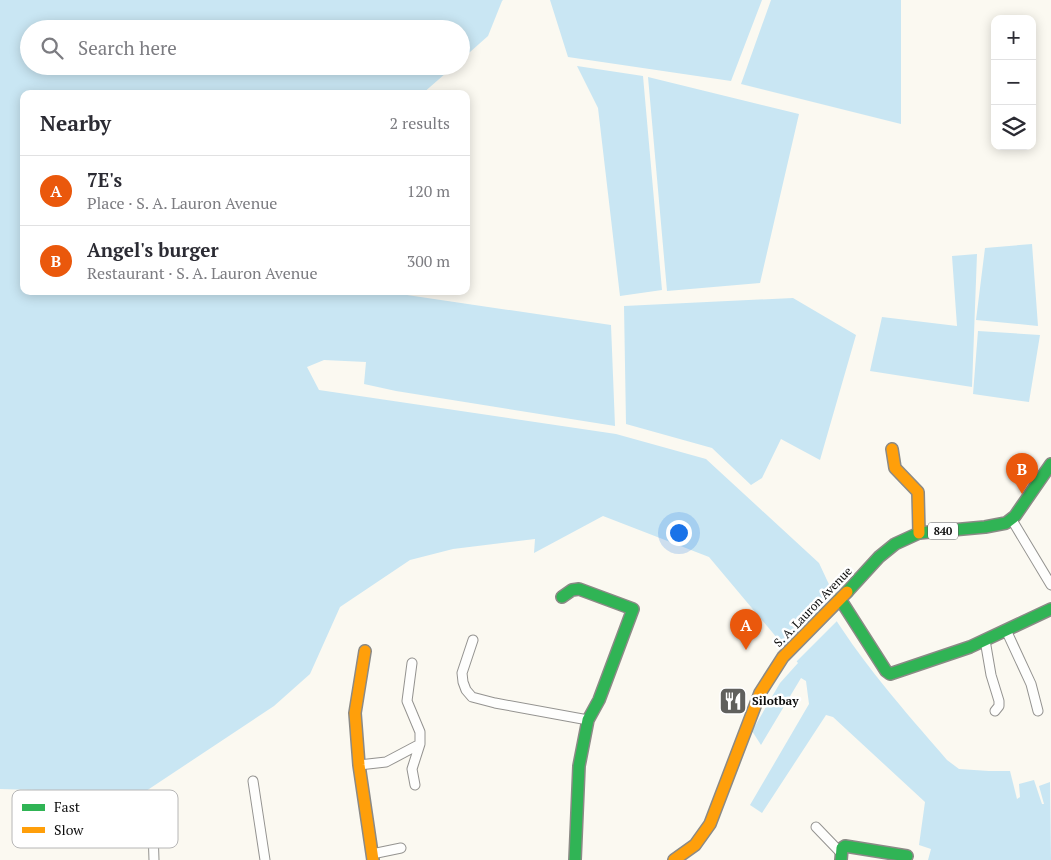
<!DOCTYPE html>
<html lang="en">
<head>
<meta charset="utf-8">
<style>
	:root { --surface:#fff; --page:#f2f2f3; --text:#2b2b33; --muted:#7c7c81; --line:#e1e1e2; --accent:#ea580c }
	body { margin:0; font-family:"PT Serif",serif; background:var(--page); color:var(--text) }
	.controls { position:absolute; right:15px; top:15px; display:grid; overflow:hidden; border-radius:10px; box-shadow:0 2px 12px #0003 }
	.controls button { width:45px; height:45px; display:grid; place-items:center; padding:0; border:0; border-bottom:1px solid var(--line); background:var(--surface); color:var(--text); font:25px sans-serif }
	.you { position:absolute; left:678px; top:532px; width:18px; height:18px; margin:-12px; border:4px solid #fff; border-radius:50%; background:#1a73e8; box-shadow:0 0 0 8px #1a73e833 }
	.badge { display:grid; place-items:center; width:32px; height:32px; border-radius:50%; background:var(--accent); color:#fff; font-size:16px; font-weight:700 }
	.pin { position:absolute; translate:-50% -41px; filter:drop-shadow(0 1px 2px #0008) }
	.pin::after { content:''; position:absolute; top:26px; width:18px; height:15px; background:inherit; clip-path:polygon(0 0,100% 0,50% 100%) }
	.list { margin:0; padding:0; list-style:none }
	h2 { display:flex; justify-content:space-between; align-items:center; height:65px; margin:0; padding:0 20px; font-size:21px }
	h2 small { font-size:16px; font-weight:400; color:var(--muted) }
	.list li { display:grid; grid-template-columns:32px 1fr auto; gap:15px; align-items:center; box-sizing:border-box; height:70px; padding:0 20px; border-top:1px solid var(--line) }
	.list b { display:block; font-size:19px; white-space:nowrap }
	.list p { margin:0; font-size:16px; white-space:nowrap; color:var(--muted) }
	.list em { font-size:16px; font-style:normal; color:var(--muted) }
	.icon { flex:none; width:28px; height:28px; fill:none; stroke:currentColor; stroke-width:2; stroke-linecap:round; stroke-linejoin:round }
	.map { position:relative; flex:none; width:1051px; height:860px; overflow:hidden }
	.search { position:absolute; background:var(--surface); box-shadow:0 2px 12px #0003; left:20px; top:20px; width:450px; height:55px; display:flex; align-items:center; gap:12px; box-sizing:border-box; padding:0 18px; border-radius:28px; color:var(--muted); font-size:19px }
	.panel { position:absolute; background:var(--surface); box-shadow:0 2px 12px #0003; left:20px; top:90px; width:450px; height:205px; border-radius:10px }
	.map>svg:first-child { display:block }
	.water { fill:#c9e6f3 }
	.pier { fill:#fbf9f1 }
	.lines { fill:none; stroke-linecap:round; stroke-linejoin:round }
	.street-casing { stroke:#949390; stroke-width:11 }
	.fast-casing { stroke:#8b8a86; stroke-width:14 }
	.slow-casing { stroke:#8b8a86; stroke-width:14 }
	.street { stroke:#fefefd; stroke-width:9 }
	.fast { stroke:#30b455; stroke-width:11 }
	.slow { stroke:#ff9f0a; stroke-width:11 }
	.labels { text-anchor:middle; stroke-width:5; stroke-linejoin:round; paint-order:stroke }
	.shield { fill:#fff; stroke:#565656; stroke-width:1 }
	.shield-label { font-size:11px; font-weight:bold; fill:#0d0d0d }
	.street-label { font-size:12px; fill:#0d0d0d; stroke:#fff }
	.poi-label { font-size:12px; font-weight:bold; fill:#0d0d0d; stroke:#fff; text-anchor:start }
	.key { fill:#fff; stroke:#b6b6b6; stroke-width:1 }
	.key-label { font-size:14px; fill:#0d0d0d }
</style>
</head>
<body>
<div class="map">
<svg width="1051" height="860" viewBox="0 0 1051 860">
	<rect width="100%" height="100%" fill="#fbf9f1"/>
	<path class="water" d="M0 0H503L502 1 488 36 461 60V29H29V66H454L422 94H24V291H380L611 325 615 426 396 391 364 384 366 362 324 360 307 367 319 390 616 434 706 459 819 563 833 593 825 602C859 660 904 710 947 760L959 769 989 771H1010L1017 799 1020 797 1019 784 1034 780 1042 804H1044L1039 786 1050 782 1051 860H928L931 849 919 845 925 802 833 717 826 715 762 813 750 805 809 704 806 681 801 678 761 745 752 731 780 683 798 663 709 557 603 516 534 553 535 539 453 549 410 560 340 607 310 674 274 706 143 793 0 789Z
		M550 0H762L731 81 568 57Z
		M771 0H901V124L741 84Z
		M577 66 643 76 662 290 620 296 598 108Z
		M648 77 799 114 760 283 667 291Z
		M1032 244 1038 326 976 320 985 248Z
		M977 254 972 387 870 371 882 317 957 326 952 256Z
		M793 298 856 335 820 460 781 439 762 478 751 485 712 448 626 424 624 306Z
		M978 331 1040 335 1029 402 973 394Z"/>
	<path class="pier" d="M829 605 838 620 795 663 791 658Z"/>
	<g class="lines">
		<g class="street-casing">
			<path id="street" d="M1012 520 1051 585
				M1006 630 1031 684 1038 711
				M473 640 462 673 463 682 466 690 472 697 495 703 588 720
				M985 640 991 675 999 701V706L995 711
				M412 663 407 701 420 732V744L412 769 415 785
				M359 765 386 762 420 744
				M253 781 265 860
				M816 827 841 853
				M153 830 154 860
				M372 854 401 848"/>
		</g>
		<g class="fast-casing">
			<path id="fast" d="M847 592 879 557 895 544 919 533 985 527 1006 523 1015 516 1051 464
				M562 597 572 590 579 589 633 609 599 700 588 720 579 766 575 860
				M840 599 886 671 890 674 970 647 1051 609
				M841 860 842 848 845 846 907 856"/>
		</g>
		<g class="slow-casing">
			<path id="slow" d="M892 449 895 468 918 492 919 533
				M365 651 355 713 359 765 373 860
				M674 860 695 845 710 824 760 693 783 657 847 592"/>
		</g>
		<use href="#street" class="street"/>
		<use href="#fast" class="fast"/>
		<use href="#slow" class="slow"/>
	</g>
	<defs>
		<g id="restaurant-square" transform="scale(1.4375)"><rect x="-9" y="-9" width="18" height="18" rx="4" fill="#60605d" stroke="#fff"/><path d="M-5-6h1v4h1v-4h1v4h1v-4h1v5L-1.5 .5V6h-2V.5L-5-1ZM5-6V6H3V1.5H1.5Q1.5-4 5-6Z" fill="#fff"/></g>
	</defs>
	<g fill-rule="evenodd">
		<use href="#restaurant-square" x="733" y="701"/>
	</g>
	<g class="labels">
		<rect class="shield" x="928" y="522.5" width="30" height="17" rx="4"/>
		<g class="shield-label">
			<text x="943" y="535">840</text>
		</g>
		<g class="street-label">
			<text transform="translate(813 607) rotate(-46)" y="4">S. A. Lauron Avenue</text>
		</g>
		<g class="poi-label">
			<text x="752" y="705">Silotbay</text>
		</g>
	</g>
	<rect x="12" y="790" width="166" height="58" rx="8" class="key"/>
	<rect x="22" y="804" width="23" height="7" fill="#30b455"/>
	<rect x="22" y="827" width="23" height="6" fill="#ff9f0a"/>
	<g class="key-label">
		<text x="54" y="812">Fast</text>
		<text x="54" y="835">Slow</text>
	</g>
</svg>
<div class="controls">
<button>+</button>
<button>−</button>
<button><svg class="icon" aria-label="layers" viewBox="0 0 24 24"><path d="M12 4l9 5-9 5-9-5zM3 14l9 5 9-5"/></svg></button>
</div>
<div class="you"></div>
<div class="pin badge" style="left:746px;top:650px">A</div>
<div class="pin badge" style="left:1022px;top:494px">B</div>
<div class="search"><svg class="icon" aria-label="search" viewBox="0 0 24 24"><circle cx="10" cy="10" r="6"/><path d="M15 15l6 6"/></svg>Search here</div>
<section class="panel">
<h2>Nearby<small>2 results</small></h2>
<ul class="list">
<li><span class="badge">A</span><div><b>7E's</b><p>Place · S. A. Lauron Avenue</p></div><em>120 m</em></li>
<li><span class="badge">B</span><div><b>Angel's burger</b><p>Restaurant · S. A. Lauron Avenue</p></div><em>300 m</em></li>
</ul>
</section>
</div>
</body>
</html>
